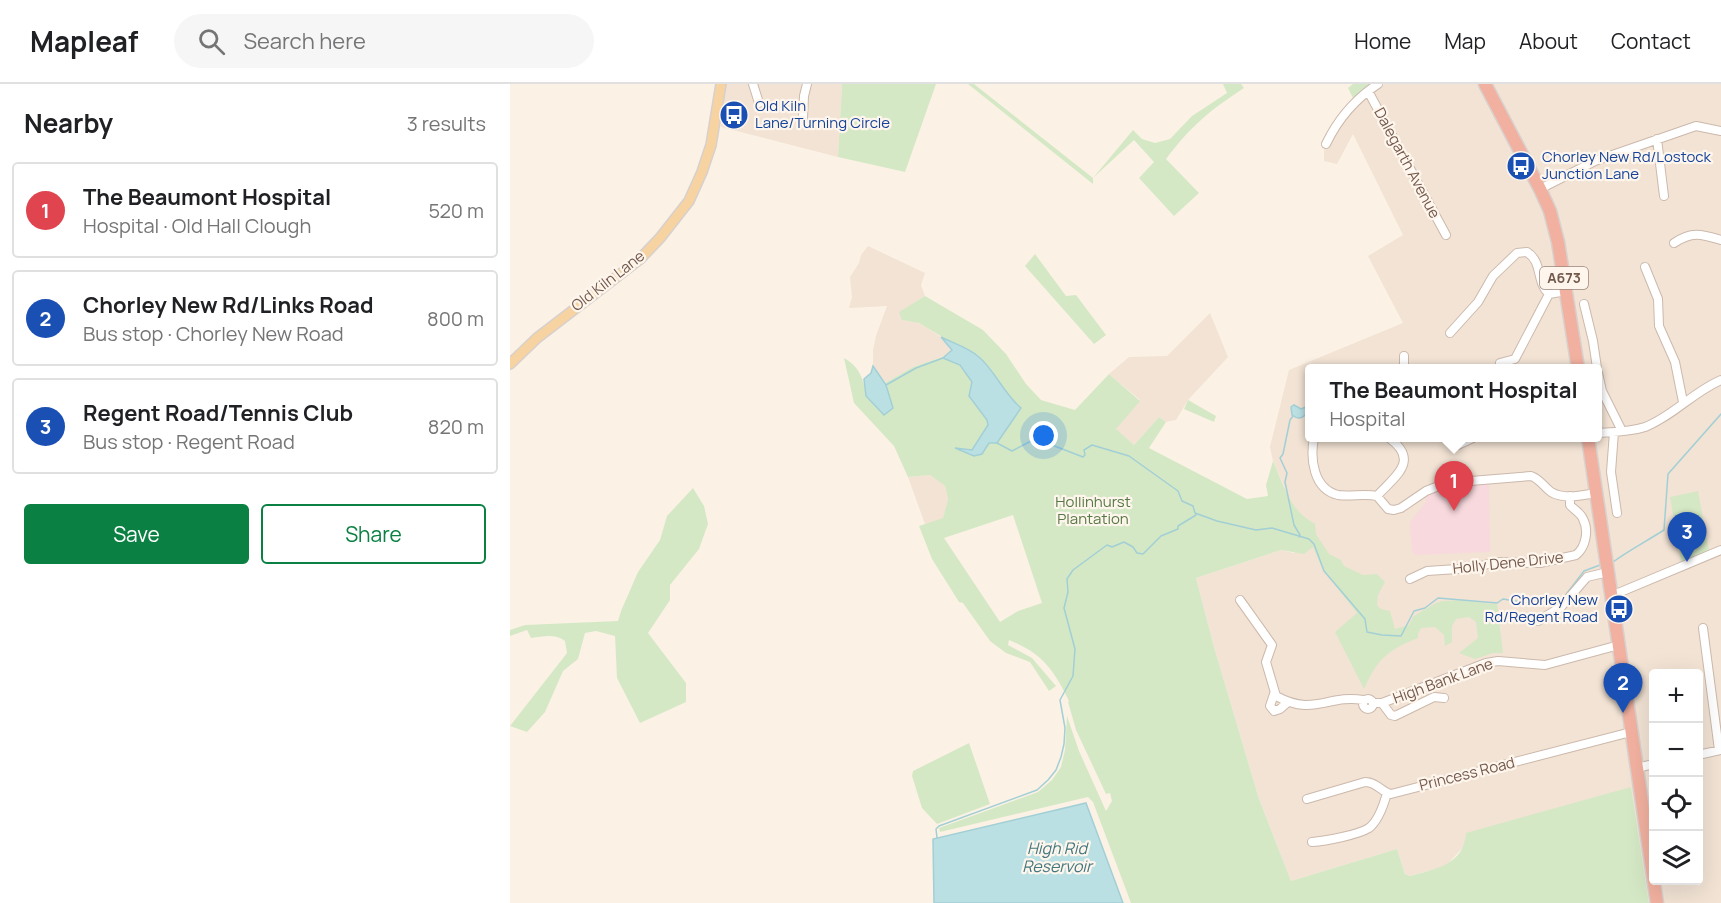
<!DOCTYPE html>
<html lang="en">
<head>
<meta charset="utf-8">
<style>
	:root { --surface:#fff; --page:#f6f6f6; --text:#202124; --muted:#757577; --line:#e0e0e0; --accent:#0b8043 }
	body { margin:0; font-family:Manrope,sans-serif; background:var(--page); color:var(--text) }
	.controls { position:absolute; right:18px; bottom:18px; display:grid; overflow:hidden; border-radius:6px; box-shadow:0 6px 24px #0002 }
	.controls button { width:54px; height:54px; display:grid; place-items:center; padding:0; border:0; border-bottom:2px solid var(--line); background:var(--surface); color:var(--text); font:30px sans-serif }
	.you { position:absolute; left:534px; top:352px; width:21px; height:21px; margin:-15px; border:4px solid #fff; border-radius:50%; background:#1a73e8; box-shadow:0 0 0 9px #1a73e833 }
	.badge { display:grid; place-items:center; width:39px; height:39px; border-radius:50%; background:var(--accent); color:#fff; font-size:20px; font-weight:700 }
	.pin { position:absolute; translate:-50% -50px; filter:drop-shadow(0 2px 3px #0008) }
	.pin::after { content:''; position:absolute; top:32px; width:21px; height:18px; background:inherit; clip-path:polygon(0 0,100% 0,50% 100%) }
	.popup { position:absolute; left:795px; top:280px; width:297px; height:78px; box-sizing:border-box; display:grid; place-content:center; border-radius:6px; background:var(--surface); filter:drop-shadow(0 2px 4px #0005); font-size:20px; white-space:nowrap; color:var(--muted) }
	.popup b { font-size:22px; color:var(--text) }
	.popup::after { content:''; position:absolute; left:50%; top:100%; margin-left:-12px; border:12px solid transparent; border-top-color:var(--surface) }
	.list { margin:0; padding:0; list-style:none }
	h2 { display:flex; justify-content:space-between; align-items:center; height:78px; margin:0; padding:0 24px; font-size:26px }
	h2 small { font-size:20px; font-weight:400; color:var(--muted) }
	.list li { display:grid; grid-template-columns:39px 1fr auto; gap:18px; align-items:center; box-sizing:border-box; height:96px; margin:0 12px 12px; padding:0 12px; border:2px solid var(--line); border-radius:6px }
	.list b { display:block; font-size:22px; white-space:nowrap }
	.list p { margin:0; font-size:20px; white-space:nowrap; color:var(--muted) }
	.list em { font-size:20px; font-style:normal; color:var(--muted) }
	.actions { display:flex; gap:12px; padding:18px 24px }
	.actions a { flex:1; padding:14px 0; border:2px solid var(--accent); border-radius:6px; text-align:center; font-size:21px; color:var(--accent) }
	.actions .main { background:var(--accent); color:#fff }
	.icon { flex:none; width:33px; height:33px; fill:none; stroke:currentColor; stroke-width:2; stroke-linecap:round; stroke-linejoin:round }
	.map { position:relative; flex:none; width:1211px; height:819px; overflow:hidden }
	header { display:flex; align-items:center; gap:36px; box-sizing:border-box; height:84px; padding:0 30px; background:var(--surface); border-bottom:2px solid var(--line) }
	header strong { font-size:28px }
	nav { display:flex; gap:33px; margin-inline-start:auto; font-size:21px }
	.search { width:420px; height:54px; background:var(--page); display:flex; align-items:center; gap:15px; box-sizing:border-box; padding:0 21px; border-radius:33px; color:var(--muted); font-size:22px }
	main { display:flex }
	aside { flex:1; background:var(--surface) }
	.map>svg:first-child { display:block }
	.residential { fill:#f2e3d4; fill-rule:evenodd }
	.medical { fill:#f8d9de }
	.green { fill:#d5e8c5; fill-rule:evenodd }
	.water { fill:#bbe0e4; stroke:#a2cfd5; stroke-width:1.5 }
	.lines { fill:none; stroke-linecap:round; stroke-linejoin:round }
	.stream { stroke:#a2cfd5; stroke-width:1.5 }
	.minor-casing { stroke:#ccb9ac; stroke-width:10 }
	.major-casing { stroke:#d8d0cd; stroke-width:12 }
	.highway-casing { stroke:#d8d0cd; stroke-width:15 }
	.minor { stroke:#fff; stroke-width:8 }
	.major { stroke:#f6d3a1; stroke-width:9 }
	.highway { stroke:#f2b1a0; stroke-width:12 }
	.labels { text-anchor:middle; stroke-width:4.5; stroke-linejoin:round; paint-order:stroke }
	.shield { fill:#fef6ec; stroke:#9d877c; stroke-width:1.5 }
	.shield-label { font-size:14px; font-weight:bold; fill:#73584c }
	.transit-label { font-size:15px; fill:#164399; stroke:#fef6ec; text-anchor:start }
	.street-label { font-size:15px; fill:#73584c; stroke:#fef6ec }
	.park-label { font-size:15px; fill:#567844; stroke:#fef6ec }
	.water-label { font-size:16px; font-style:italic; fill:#43777f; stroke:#fef6ec }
</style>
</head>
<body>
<header>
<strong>Mapleaf</strong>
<div class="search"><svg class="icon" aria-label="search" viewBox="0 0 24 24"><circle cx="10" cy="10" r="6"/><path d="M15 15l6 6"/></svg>Search here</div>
<nav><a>Home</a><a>Map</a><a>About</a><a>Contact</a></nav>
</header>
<main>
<aside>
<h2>Nearby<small>3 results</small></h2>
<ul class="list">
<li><span class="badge" style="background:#e0444e">1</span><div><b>The Beaumont Hospital</b><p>Hospital · Old Hall Clough</p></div><em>520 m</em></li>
<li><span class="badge" style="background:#1a4fb4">2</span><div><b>Chorley New Rd/Links Road</b><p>Bus stop · Chorley New Road</p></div><em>800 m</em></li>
<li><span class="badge" style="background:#1a4fb4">3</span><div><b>Regent Road/Tennis Club</b><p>Bus stop · Regent Road</p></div><em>820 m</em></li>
</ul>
<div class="actions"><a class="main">Save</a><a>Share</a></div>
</aside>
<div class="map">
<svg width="1211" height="819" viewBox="0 0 1211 819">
	<rect width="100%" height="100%" fill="#fbf2e5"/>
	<path class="residential" d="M214 0H332L328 73 211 43Z
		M874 0H1211V819H1139L1121 704 955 761 936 782 900 792 895 790 887 765 781 797 749 715 704 563 686 494 771 466 784 469 804 440 795 435 781 419 763 377 760 363 779 286 893 239 858 172 893 151 843 50 827 80 814 77V67L817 59 835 33 857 11ZM800 284H1088V354H800ZM1144 590H1188V796H1144Z
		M358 162 415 189 411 201 415 212 390 228 393 236 409 239 431 253 442 266 435 272 403 283 375 299 363 282V266L366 252 377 222 339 224 342 213 340 193 349 179 351 171Z
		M700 229 718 273 678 316 666 336 656 338 649 333 624 361 605 345 630 316 599 290 619 273 657 272Z
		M420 391 435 402 438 415 433 435 415 440 398 393Z"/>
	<path class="medical" d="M979 398 980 468 905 471 902 466 900 441 901 437 916 418 915 410 941 401Z"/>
	<path class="green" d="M332 0H426L395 88 328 73Z
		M458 0H464L583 94 623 46 632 55 645 59 660 55 682 32 717 9 713 0H731L734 4C699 27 682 41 656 75L689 109 664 132 629 94 644 78 624 56 583 94V100Z
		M843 0H863L844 16 838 4Z
		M525 170 556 212 566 211 596 251 584 260 515 182Z
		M415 212 473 246 496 270 516 300 531 316 565 326 599 290 630 317 606 345 624 361 649 333 656 338 639 364 737 415 758 412 756 401 763 377C774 402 780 427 805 440L806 450 819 470 831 476 834 482 853 491 867 490 875 498 868 511 867 521 871 525 880 527 885 545 899 541 903 533C909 529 926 518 933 517 950 515 970 519 987 520L993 569H983L965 575 949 569 968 554 966 538 959 533 946 535 942 542V558L935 562 934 551 925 543 911 544 908 550V554C878 566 868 574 854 605L825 548 847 529 813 486 803 463 794 470 771 466 686 494 704 563 749 715 781 797 887 765 895 790 900 792C925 785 954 781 956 749L1121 703 1139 819H621L583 718 578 713 430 748 429 744 528 708 542 696 551 683 555 666 557 632 569 667 596 727 602 717 600 709 596 710 566 646 558 618 559 617C544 586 532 569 499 556L498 561 522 574 546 602 539 607 520 578 496 569 480 557 453 519 449 518 422 475 409 442 433 434 438 415 435 402 420 391 398 393 384 362 344 319 334 274C350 283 354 296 356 312L383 324 375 299 403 283 435 272 434 274 450 281 462 298 459 312 477 336 478 341 462 366 448 364 472 370 479 359 511 324 503 317 480 284 468 271 447 262 409 239 392 236 389 228ZM503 431 532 519 508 527 490 538 434 454Z
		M678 316 706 332 704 338 674 325Z
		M183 404 194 422 198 440 189 465 160 501V516L138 549 176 599V618L130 639 107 594 105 552 86 547 75 549 68 575 53 587 35 628 17 648 0 642 57 569 55 557C44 549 33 553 21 554L17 546 0 552V546L15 541 108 537 111 527 128 488 150 456 157 432Z
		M1188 407 1199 467 1171 478 1160 413Z
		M459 659 480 720 427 740 412 724 402 692 403 687Z"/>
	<path class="water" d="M431 253C443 259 459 264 469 273 486 288 494 310 511 324L487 359H479L472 370 464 372 445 364 462 366 478 341 477 336 459 312 462 298 450 281 433 274 442 266Z
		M363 282 376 301 383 324 374 331 356 312 354 295 361 289Z
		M800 316V327C793 333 790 337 782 331L781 323 784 321 791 325 796 323Z
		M576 719 613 819H424L423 755Z"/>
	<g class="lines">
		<path class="stream" d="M376 301 406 284 433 274
			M783 332 780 336 773 370 770 374 777 389 775 398 784 441 790 451 789 453
			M487 359 502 367 523 356H529L573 373 575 371 574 366 582 361 619 372 668 407 672 417 683 422 685 429 707 437 746 446 762 444 799 455 804 460 814 487 855 535 857 548 872 551 891 552 904 527 915 524 928 514 987 519 993 515 1017 519 1025 516H1031L1038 519 1042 515 1054 513 1074 487 1090 481
			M1103 478C1119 466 1137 457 1154 446L1158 390 1211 330
			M427 754 426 745 429 742 527 706 538 696 546 686 551 673 554 660 555 644 550 616 563 592 565 565 554 524 558 508 557 495 563 486 597 461 602 463 614 458 623 463 627 469 633 470 651 452 668 445V442L686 431"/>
		<g class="minor-casing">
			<path id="minor" d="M243 0 249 19
				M858 7 936 151
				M293 34 294 12 297 0
				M1147 55 1154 112
				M816 60C828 35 845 15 868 0
				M1030 105 1085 77 1186 42 1211 47
				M1164 159C1182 147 1191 150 1211 156
				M1135 183 1148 215 1149 242 1165 278 1173 318
				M1074 220 1083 257 1087 284
				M940 249 968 218 983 192 1007 169 1017 168C1033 178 1026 199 1039 210
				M990 279 1005 275 1039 210 1056 207
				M892 284 894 283V272
				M1088 289 1092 307 1112 347
				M1104 348 1101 388 1107 429
				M1088 349C1103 348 1120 348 1135 343 1163 332 1183 308 1211 296
				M804 354C800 374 803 405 828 411 841 413 854 409 867 412 884 393 911 377 879 354
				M948 361 963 354
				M867 412 878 425 884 426 891 424 916 407 936 399 1021 392C1030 395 1034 403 1041 408 1054 416 1073 411 1086 409
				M900 495 917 487 963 484 986 478 1030 479 1066 471C1076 463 1079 446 1073 435 1071 429 1064 426 1060 421V412
				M1101 512 1211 466
				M730 516 762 561 756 578 766 612C804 633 818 610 853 616
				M1028 537 1051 523 1077 493 1098 488
				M1193 544 1209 666
				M764 610 760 622 764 627 770 625 778 618
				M853 620a5 5 0 1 1 10 0a5 5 0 1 1-10 0Z
				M863 619H872L976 579 988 577 1035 581 1109 561
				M872 619 881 631 885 632 924 613 934 614
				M1188 671 1211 666
				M1126 684 1144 680
				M797 715 855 698C867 698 871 708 881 710L1121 648
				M802 758C815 757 848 751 859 744 868 737 874 720 877 709"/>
		</g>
		<g class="major-casing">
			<path id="major" d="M0 280 27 254 130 175 150 154 179 117 192 88 201 61 211 0"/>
		</g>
		<g class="highway-casing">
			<path id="highway" d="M975 0 1030 105 1040 127 1048 158 1068 284
				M1078 354 1147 819"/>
		</g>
		<use href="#minor" class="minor"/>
		<use href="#major" class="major"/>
		<use href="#highway" class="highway"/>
	</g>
	<defs>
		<g id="bus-disc" transform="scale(1.5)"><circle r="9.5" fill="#1a4fb4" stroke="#fef6ec"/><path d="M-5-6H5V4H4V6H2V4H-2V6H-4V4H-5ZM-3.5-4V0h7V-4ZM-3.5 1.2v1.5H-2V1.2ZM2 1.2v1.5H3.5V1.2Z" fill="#fff"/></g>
	</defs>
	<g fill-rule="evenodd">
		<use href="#bus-disc" x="224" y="31"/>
		<use href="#bus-disc" x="1011" y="82"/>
		<use href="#bus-disc" x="1109" y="525"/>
	</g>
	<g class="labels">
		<rect class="shield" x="1030" y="183" width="48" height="22" rx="4.5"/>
		<g class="shield-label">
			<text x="1054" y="199">A673</text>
		</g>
		<g class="transit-label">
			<text x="245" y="27">Old Kiln<tspan x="245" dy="17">Lane/Turning Circle</tspan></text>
			<text x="1032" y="78">Chorley New Rd/Lostock<tspan x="1032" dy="17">Junction Lane</tspan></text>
			<text x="1088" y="521" text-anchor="end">Chorley New<tspan x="1088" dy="17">Rd/Regent Road</tspan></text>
		</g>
		<g class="street-label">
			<text transform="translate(897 79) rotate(62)" y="5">Dalegarth Avenue</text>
			<text transform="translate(98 197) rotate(-38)" y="5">Old Kiln Lane</text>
			<text transform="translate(998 479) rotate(-6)" y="5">Holly Dene Drive</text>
			<text transform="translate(933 597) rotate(-20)" y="5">High Bank Lane</text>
			<text transform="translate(957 690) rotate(-14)" y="5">Princess Road</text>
		</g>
		<g class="park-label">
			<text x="583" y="423">Hollinhurst<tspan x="583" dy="17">Plantation</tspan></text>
		</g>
		<g class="water-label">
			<text x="547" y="770">High Rid<tspan x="547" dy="18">Reservoir</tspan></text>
		</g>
	</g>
</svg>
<div class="controls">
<button>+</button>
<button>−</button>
<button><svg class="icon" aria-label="locate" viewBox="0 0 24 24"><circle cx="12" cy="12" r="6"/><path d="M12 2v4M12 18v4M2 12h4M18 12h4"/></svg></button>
<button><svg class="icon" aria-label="layers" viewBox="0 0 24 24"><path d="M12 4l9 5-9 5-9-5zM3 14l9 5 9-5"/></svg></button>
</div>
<div class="you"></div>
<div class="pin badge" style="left:944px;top:427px;background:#e0444e">1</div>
<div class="popup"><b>The Beaumont Hospital</b>Hospital</div>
<div class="pin badge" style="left:1113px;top:629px;background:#1a4fb4">2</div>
<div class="pin badge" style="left:1177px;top:478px;background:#1a4fb4">3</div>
</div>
</main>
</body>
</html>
